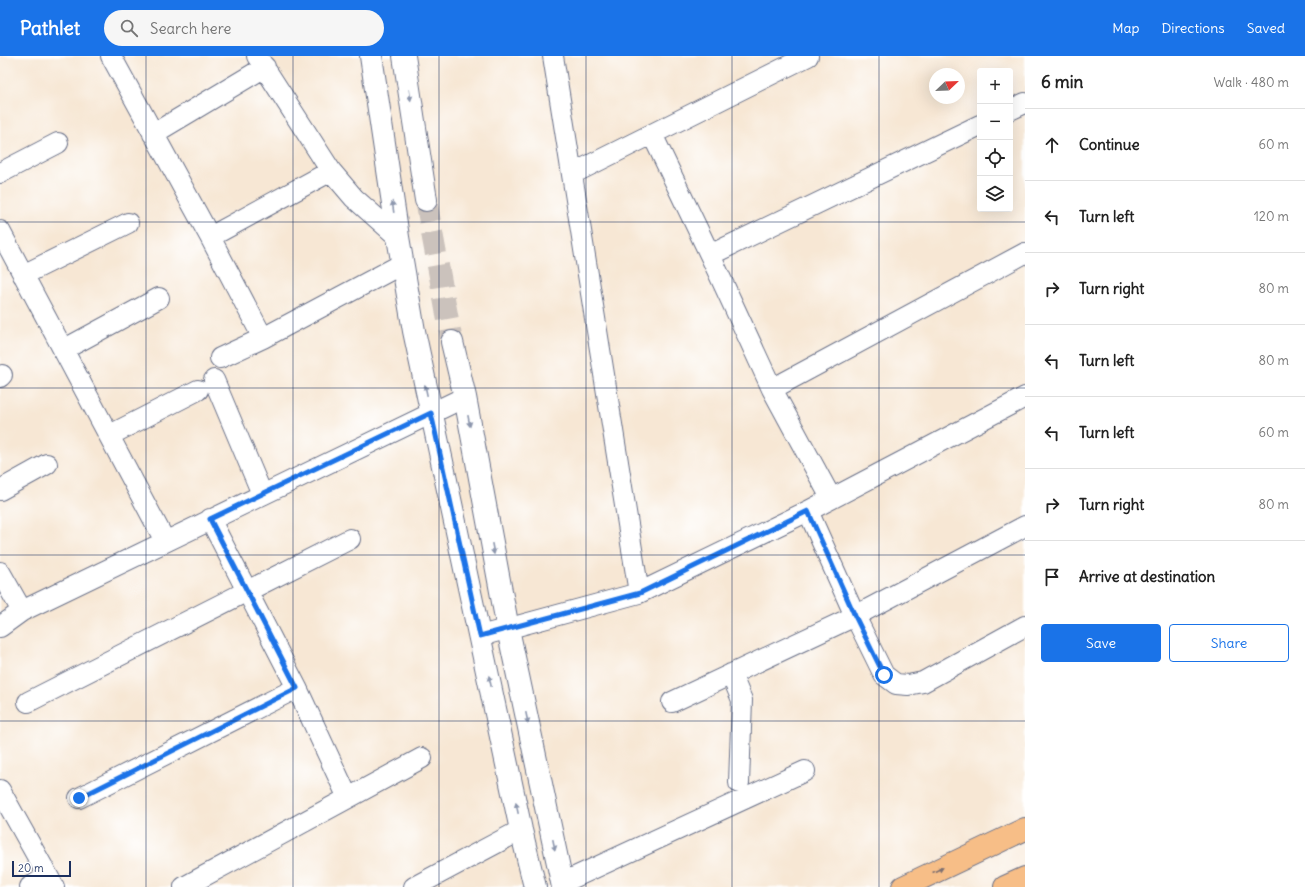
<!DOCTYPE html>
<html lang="en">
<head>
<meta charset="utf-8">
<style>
	:root { --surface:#fff; --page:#f6f6f6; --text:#222; --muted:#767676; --line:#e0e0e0; --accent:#1a73e8 }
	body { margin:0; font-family:Delius,sans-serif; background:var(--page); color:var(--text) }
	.controls { position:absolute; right:12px; top:12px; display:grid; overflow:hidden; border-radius:4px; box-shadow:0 4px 16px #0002 }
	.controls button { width:36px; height:36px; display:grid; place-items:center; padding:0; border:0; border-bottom:1px solid var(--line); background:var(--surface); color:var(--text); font:20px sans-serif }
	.compass { position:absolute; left:929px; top:12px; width:36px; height:36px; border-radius:50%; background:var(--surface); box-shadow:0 4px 16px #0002; rotate:67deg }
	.scale { position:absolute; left:12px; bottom:10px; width:59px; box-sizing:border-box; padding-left:4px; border:2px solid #1b2f5e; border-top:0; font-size:11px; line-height:14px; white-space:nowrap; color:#1b2f5e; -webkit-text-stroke:3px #fff; paint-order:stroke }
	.stop { position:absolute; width:12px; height:12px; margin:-9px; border:3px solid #1a73e8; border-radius:50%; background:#fff }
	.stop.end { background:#1a73e8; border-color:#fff; box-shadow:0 1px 4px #0008 }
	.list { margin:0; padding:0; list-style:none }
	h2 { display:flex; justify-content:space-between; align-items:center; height:52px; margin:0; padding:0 16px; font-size:17px }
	h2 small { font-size:13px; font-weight:400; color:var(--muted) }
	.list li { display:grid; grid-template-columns:26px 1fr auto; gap:12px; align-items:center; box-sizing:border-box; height:72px; padding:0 16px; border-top:1px solid var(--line) }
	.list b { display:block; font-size:15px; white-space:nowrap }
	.list em { font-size:13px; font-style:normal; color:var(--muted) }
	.actions { display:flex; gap:8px; padding:12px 16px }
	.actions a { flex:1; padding:9px 0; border:1px solid var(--accent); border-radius:4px; text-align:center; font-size:14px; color:var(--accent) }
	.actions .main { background:var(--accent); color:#fff }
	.icon { flex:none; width:22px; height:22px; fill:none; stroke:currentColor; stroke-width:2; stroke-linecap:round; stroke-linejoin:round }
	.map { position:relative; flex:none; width:1025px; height:831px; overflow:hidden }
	header { display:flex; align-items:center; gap:24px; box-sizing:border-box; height:56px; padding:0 20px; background:var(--accent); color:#fff }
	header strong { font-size:19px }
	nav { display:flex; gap:22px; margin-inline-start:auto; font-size:14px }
	.search { width:280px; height:36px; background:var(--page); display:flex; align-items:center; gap:10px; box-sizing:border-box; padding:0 14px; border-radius:22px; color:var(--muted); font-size:15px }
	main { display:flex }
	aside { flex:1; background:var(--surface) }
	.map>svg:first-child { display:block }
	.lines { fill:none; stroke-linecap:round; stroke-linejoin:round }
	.tertiary-tunnel { stroke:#cbc2bc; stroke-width:22; stroke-dasharray:22 11; stroke-linecap:butt }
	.minor-casing { stroke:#686f87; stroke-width:22 }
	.tertiary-casing { stroke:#686f87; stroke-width:24 }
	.trunk-casing { stroke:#686f87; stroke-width:24 }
	.minor { stroke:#fff; stroke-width:20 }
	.tertiary { stroke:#fff; stroke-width:22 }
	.trunk { stroke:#f7be87; stroke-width:22 }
	.oneway { fill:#8d97ae }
	.oneway2 { fill:#7e6f70 }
	.route { stroke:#1a73e8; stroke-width:5 }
	.grid { fill:none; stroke:#1b2f5e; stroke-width:1; stroke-opacity:0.55 }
</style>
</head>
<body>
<header>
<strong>Pathlet</strong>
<div class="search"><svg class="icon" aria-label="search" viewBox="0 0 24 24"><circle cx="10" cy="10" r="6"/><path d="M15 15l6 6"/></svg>Search here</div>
<nav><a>Map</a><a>Directions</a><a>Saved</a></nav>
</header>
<main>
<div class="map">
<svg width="1025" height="831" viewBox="0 0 1025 831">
	<rect width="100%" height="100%" fill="#fff"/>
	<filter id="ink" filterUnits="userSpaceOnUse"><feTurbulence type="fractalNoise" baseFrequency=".025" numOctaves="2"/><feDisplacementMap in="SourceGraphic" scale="8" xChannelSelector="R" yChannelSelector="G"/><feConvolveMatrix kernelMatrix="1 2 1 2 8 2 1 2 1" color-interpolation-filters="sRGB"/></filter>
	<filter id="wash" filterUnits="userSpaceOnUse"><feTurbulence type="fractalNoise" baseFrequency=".012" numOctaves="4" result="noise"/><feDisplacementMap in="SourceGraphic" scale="16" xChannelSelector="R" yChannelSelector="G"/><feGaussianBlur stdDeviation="0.9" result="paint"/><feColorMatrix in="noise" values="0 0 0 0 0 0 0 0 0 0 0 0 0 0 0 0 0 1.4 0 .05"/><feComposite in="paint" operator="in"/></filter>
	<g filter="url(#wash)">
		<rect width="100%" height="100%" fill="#f7e7d4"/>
	</g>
	<g filter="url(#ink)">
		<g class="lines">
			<path class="tertiary-tunnel" d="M426 144 452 286"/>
			<g class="minor-casing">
				<path id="minor" d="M111 0 210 181 263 282
					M257 0 331 115 354 142 398 181
					M553 0 639 537
					M1010 54 1025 47
					M153 78 265 11
					M652 78 710 199 772 333 831 442
					M0 117 58 87
					M572 118 808 0
					M0 175 165 485
					M210 181 331 115
					M710 199 980 69
					M23 219 128 167
					M63 294 159 242
					M220 302 263 282 402 208
					M0 321 2 319
					M214 324 262 438
					M772 333 1025 197
					M110 379 198 334
					M0 434 47 408
					M808 455 855 560 884 619 896 628 908 629 923 626 1025 570
					M210 463 297 632 348 742
					M0 516 22 555
					M0 571 22 555 465 341
					M480 580 639 537 808 455 1025 341
					M731 618 742 644 739 727
					M28 646 350 483
					M672 646 855 560 1025 470
					M0 734 48 820
					M79 742 297 632
					M562 827 805 715
					M30 831 48 820 54 831
					M184 831 422 702
					M414 831 521 774"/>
			</g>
			<g class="tertiary-casing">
				<path id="tertiary" d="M371 0 398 181 414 275 521 774 535 831
					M404 0 426 144
					M452 286 465 341 508 573 563 831"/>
			</g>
			<g class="trunk-casing">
				<path id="trunk" d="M903 831 1025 773
					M1005 831 1025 822"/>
			</g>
			<use href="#minor" class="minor"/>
			<use href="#tertiary" class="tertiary"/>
			<use href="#trunk" class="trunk"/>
		</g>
		<defs><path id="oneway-solid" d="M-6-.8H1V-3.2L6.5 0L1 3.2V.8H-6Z"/></defs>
		<g class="oneway">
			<use href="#oneway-solid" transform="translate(410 39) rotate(82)"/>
			<use href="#oneway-solid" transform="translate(393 151) rotate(-98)"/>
			<use href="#oneway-solid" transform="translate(426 334) rotate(-102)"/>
			<use href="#oneway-solid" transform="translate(469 365) rotate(79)"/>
			<use href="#oneway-solid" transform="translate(493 493) rotate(79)"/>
			<use href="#oneway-solid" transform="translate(490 625) rotate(-102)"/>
			<use href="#oneway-solid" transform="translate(527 662) rotate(78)"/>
			<use href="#oneway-solid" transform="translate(517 752) rotate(-102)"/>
			<use href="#oneway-solid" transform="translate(554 789) rotate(78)"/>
		</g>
		<use class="oneway2" href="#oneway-solid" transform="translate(938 814) rotate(-25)"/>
	</g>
	<g class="lines" filter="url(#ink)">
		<path class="route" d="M79 742 297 632 210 463 431 357 480 580 640 537 808 455 855 560 884 619"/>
	</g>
	<path class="grid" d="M146 0V831M293 0V831M439 0V831M586 0V831M732 0V831M879 0V831M0 166H1025M0 332H1025M0 499H1025M0 665H1025"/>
</svg>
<div class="controls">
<button>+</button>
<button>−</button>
<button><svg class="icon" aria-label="locate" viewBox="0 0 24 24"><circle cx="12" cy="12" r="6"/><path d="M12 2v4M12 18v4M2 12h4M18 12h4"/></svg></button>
<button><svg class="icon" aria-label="layers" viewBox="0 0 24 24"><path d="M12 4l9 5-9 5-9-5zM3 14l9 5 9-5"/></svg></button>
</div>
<svg class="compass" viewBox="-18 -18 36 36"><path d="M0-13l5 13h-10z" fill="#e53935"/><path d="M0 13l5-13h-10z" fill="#767676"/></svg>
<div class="scale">20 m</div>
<div class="stop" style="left:884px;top:619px"></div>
<div class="stop end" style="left:79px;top:742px"></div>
</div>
<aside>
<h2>6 min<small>Walk · 480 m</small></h2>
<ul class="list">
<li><svg class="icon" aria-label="ahead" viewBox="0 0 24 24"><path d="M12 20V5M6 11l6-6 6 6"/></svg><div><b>Continue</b></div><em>60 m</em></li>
<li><svg class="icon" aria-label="left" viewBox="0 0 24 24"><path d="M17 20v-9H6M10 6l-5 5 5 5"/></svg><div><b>Turn left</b></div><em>120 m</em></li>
<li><svg class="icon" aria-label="right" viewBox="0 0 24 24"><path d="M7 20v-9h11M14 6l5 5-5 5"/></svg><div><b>Turn right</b></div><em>80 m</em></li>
<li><svg class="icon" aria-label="left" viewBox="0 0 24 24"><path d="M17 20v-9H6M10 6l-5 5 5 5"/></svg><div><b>Turn left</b></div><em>80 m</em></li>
<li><svg class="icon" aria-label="left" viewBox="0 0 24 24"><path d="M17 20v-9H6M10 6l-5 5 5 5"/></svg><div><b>Turn left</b></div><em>60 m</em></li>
<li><svg class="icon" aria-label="right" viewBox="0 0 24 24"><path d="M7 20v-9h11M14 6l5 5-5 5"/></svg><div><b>Turn right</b></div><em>80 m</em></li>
<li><svg class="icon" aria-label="arrive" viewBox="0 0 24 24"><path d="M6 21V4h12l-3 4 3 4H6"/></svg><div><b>Arrive at destination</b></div></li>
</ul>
<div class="actions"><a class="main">Save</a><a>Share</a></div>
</aside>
</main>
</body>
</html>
